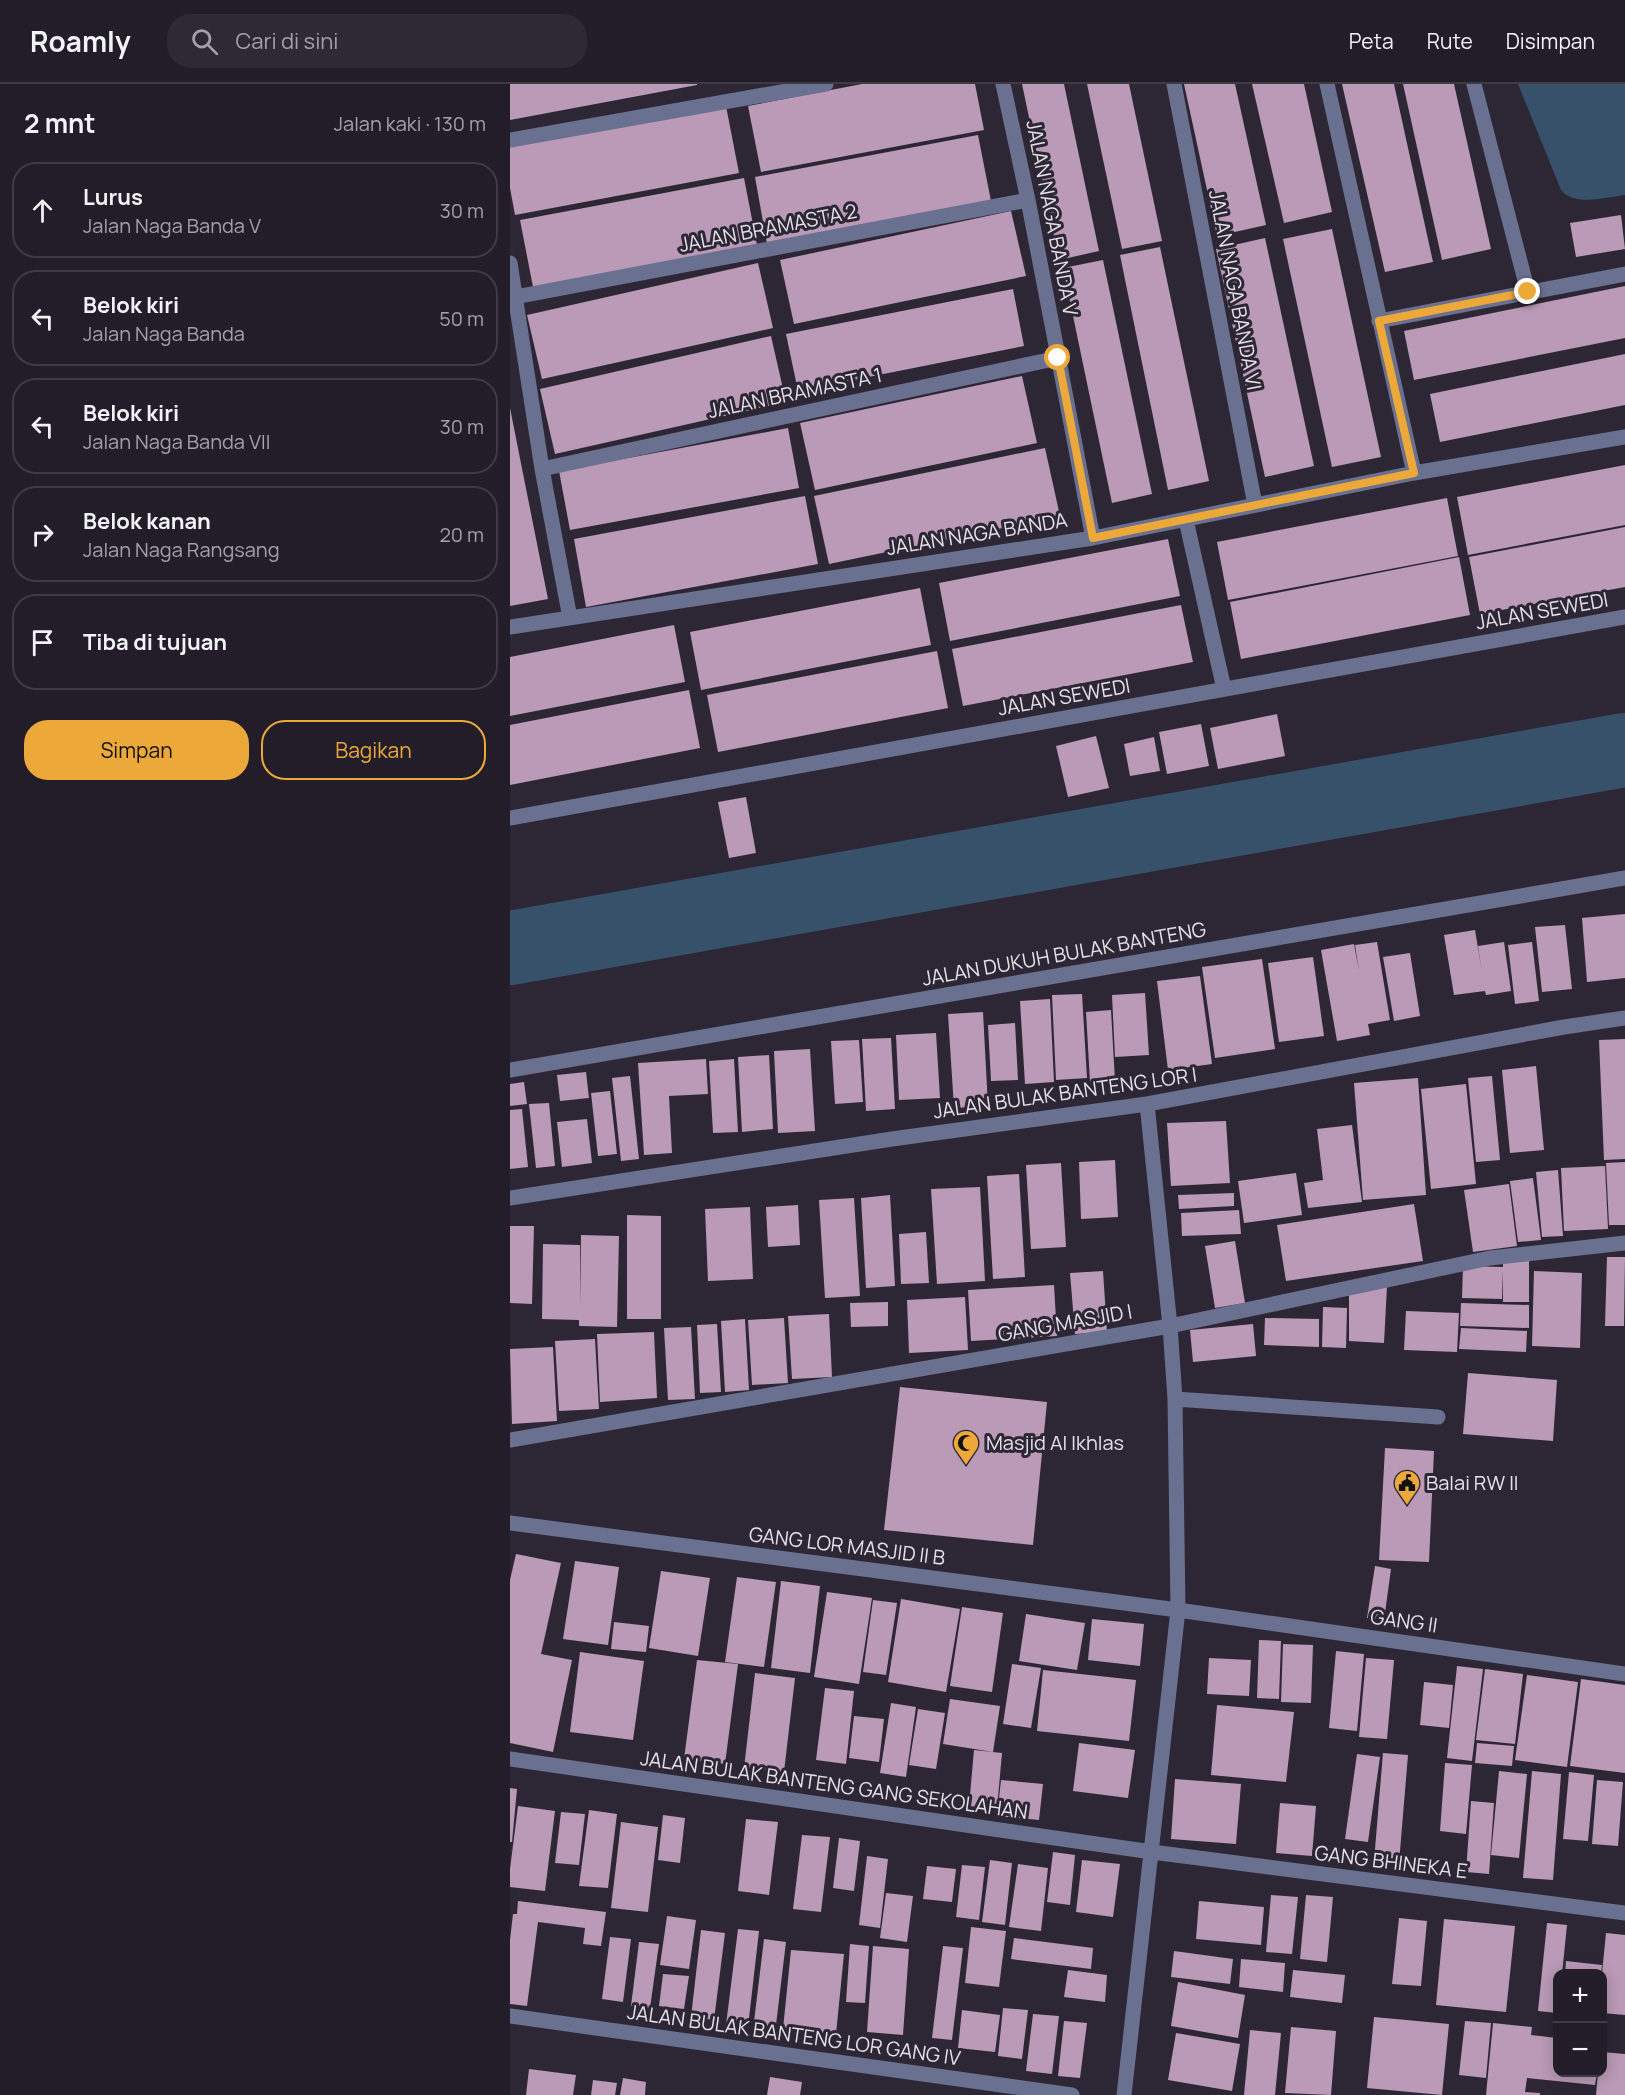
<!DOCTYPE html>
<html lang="id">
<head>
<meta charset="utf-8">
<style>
	:root { --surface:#221d28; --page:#2e2a34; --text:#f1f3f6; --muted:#a2a2a8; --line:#3f3b45; --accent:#eca93a }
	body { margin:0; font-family:Manrope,sans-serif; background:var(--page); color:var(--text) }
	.controls { position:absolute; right:18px; bottom:18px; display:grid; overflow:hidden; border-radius:12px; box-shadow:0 3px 15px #0003 }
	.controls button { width:54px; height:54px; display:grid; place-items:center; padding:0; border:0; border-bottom:2px solid var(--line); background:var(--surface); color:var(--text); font:30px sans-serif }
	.stop { position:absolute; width:18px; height:18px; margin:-14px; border:4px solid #eca93a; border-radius:50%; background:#fff }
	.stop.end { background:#eca93a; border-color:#fff; box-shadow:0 2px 6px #0008 }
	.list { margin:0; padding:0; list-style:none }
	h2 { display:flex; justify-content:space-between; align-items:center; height:78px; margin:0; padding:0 24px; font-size:26px }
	h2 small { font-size:20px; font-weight:400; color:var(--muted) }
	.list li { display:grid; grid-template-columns:39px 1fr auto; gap:18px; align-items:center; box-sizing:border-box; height:96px; margin:0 12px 12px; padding:0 12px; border:2px solid var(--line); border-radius:24px }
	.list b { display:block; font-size:22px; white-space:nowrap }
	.list p { margin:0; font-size:20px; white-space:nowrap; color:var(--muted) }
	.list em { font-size:20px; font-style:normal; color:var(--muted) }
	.actions { display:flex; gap:12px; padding:18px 24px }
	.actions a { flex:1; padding:14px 0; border:2px solid var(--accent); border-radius:24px; text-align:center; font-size:21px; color:var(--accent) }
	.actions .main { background:var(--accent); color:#111 }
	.icon { flex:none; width:33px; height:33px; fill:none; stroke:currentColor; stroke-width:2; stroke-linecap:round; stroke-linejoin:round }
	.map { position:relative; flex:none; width:1115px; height:2011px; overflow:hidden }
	header { display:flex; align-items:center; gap:36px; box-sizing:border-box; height:84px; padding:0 30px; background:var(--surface); border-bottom:2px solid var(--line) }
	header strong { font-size:28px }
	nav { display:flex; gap:33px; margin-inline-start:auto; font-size:21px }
	.search { width:420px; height:54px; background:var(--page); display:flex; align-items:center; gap:15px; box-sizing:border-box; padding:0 21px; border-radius:24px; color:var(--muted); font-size:22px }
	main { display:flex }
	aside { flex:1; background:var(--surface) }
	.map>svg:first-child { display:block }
	.water { fill:#37516b }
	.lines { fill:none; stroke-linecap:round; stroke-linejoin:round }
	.river { stroke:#37516b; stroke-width:74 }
	.building { fill:#ba9ab7 }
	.minor { stroke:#6a7090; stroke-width:15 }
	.route { stroke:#eca93a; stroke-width:8 }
	.labels { text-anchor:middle; stroke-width:6; stroke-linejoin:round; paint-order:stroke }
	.street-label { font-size:20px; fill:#e4e0ea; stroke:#2d2735 }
	.poi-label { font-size:20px; fill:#e4e0ea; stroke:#2d2735; text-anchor:start }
</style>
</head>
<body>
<header>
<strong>Roamly</strong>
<div class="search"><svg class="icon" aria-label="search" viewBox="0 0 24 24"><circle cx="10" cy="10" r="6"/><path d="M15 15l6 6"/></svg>Cari di sini</div>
<nav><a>Peta</a><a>Rute</a><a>Disimpan</a></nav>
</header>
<main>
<aside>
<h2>2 mnt<small>Jalan kaki · 130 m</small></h2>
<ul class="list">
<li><svg class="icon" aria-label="ahead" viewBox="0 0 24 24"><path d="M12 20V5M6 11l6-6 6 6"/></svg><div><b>Lurus</b><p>Jalan Naga Banda V</p></div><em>30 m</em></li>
<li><svg class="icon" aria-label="left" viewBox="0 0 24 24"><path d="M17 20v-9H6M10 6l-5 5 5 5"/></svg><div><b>Belok kiri</b><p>Jalan Naga Banda</p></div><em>50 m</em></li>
<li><svg class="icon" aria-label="left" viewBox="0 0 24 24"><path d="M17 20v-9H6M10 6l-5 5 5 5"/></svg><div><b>Belok kiri</b><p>Jalan Naga Banda VII</p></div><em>30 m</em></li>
<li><svg class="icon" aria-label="right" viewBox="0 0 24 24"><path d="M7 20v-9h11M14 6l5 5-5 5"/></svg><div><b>Belok kanan</b><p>Jalan Naga Rangsang</p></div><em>20 m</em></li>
<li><svg class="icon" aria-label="arrive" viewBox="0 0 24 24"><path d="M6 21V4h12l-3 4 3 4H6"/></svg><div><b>Tiba di tujuan</b></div></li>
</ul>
<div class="actions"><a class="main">Simpan</a><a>Bagikan</a></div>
</aside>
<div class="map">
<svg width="1115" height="2011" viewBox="0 0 1115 2011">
	<rect width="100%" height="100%" fill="#2d2735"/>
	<path class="water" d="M1008 0H1115V111C1096 113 1065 123 1051 106Z"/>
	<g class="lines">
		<path class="river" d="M0 864 1115 666"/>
	</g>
	<path class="building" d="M0 0H187V1L0 36Z
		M352 0H465L474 46 251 88 238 22Z
		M512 0H554L589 167 549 176Z
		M577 0H619L652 157 612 165Z
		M674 0H725L756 141 707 152Z
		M742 0H794L822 128 774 139Z
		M832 0H884L923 178 875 188Z
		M893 0H944L981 165 932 176Z
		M216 22 229 89 5 131 0 104V63Z
		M468 51 481 117 257 160 245 93Z
		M234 94 247 161 23 203 10 136Z
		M501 127 516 192 284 240 270 176Z
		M1111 131 1115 165 1066 173 1060 139Z
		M822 145 871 373 822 383 773 155Z
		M755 154 804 382 755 393 706 165Z
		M650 163 699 397 658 406 610 171Z
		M593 176 642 410 602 419 553 184Z
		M248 179 263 244 32 295 17 231Z
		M1115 202V254L904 296 894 247Z
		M503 205 514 262 288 307 276 250Z
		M261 252 276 318 45 370 30 305Z
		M1115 270V321L930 358 920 310Z
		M512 292 527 359 305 406 290 339Z
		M0 324 38 515 0 522Z
		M278 344 289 404 60 446 49 387Z
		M535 364 550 432 319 480 304 412Z
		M1115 381V441L958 471 947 413Z
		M295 412 308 480 76 523 64 455Z
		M937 414 948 472 718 516 707 458Z
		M1115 443V503L970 530 959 473Z
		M658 455 670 512 440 557 429 499Z
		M949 473 960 531 731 575 720 518Z
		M410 504 421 561 191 606 180 548Z
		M671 521 683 578 453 622 442 565Z
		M164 541 175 598 0 632V573Z
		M427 567 438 624 208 668 197 611Z
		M179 606 190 664 0 701V641Z
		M767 630 775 672 708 685 700 644Z
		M691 640 699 682 657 690 649 648Z
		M586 652 599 704 558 713 546 662Z
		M644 653 650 687 620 692 614 660Z
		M236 713 246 769 219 774 208 718Z
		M1115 830V894L1077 898 1072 834Z
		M1055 841 1062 905 1032 908 1025 843Z
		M965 846 972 888 968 862 994 858 1001 907 976 911 975 907 944 911 934 851Z
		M867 858 880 936 858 940 860 951 827 957 811 866 844 860 849 887 845 861Z
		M1022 858 1029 917 1005 920 998 861Z
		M900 869 910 932 884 937 873 873Z
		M803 873 814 952 769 958 758 879Z
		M752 875 765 965 705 974 692 883Z
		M690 892 702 980 658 986 647 897Z
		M635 909 639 971 605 973 602 911Z
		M572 910 577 994 546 996 542 911Z
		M540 915 544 998 515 1000 510 917Z
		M601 926 605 997 580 998 576 928Z
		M473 928 478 1022 444 1024 438 930Z
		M505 939 508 996 481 997 478 941Z
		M426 949 430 1014 389 1016 386 951Z
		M381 954 385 1025 356 1027 352 955Z
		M1115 955V1075L1094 1076 1089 956Z
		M349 956 353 1018 325 1020 321 957Z
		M300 965 305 1047 268 1049 264 967Z
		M259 971 263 1045 232 1048 228 973Z
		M196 975 198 1010 159 1012 162 1069 134 1071 128 979Z
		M224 975 228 1048 203 1049 199 977Z
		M1026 982 1034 1066 1000 1069 992 986Z
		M76 988 79 1014 50 1017 47 991Z
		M120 992 129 1075 111 1077 102 994Z
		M982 992 990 1076 966 1078 958 994Z
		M908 994 916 1111 853 1116 844 999Z
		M14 998 17 1020 0 1022V1000Z
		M956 1000 966 1100 921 1105 911 1005Z
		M100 1007 107 1070 88 1072 81 1009Z
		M39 1019 45 1082 26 1084 19 1020Z
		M12 1025 18 1083 0 1085V1026Z
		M77 1035 82 1079 52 1083 47 1038Z
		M716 1037 720 1099 661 1102 657 1039Z
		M842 1041 852 1118 798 1124 794 1099 813 1096 807 1045Z
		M605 1076 608 1133 571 1135 569 1078Z
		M1115 1078V1141H1099L1096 1079Z
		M551 1079 556 1163 521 1165 516 1081Z
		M1095 1082 1098 1145 1054 1147 1051 1084Z
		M1048 1086 1053 1152 1032 1153 1026 1088Z
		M786 1089 792 1131 734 1139 728 1097Z
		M509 1090 515 1193 483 1195 477 1092Z
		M1023 1094 1031 1156 1008 1158 1000 1097Z
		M999 1100 1007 1162 963 1168 954 1106Z
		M470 1103 475 1197 427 1200 421 1105Z
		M724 1109V1122L669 1125 668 1111Z
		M380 1111 385 1202 356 1204 351 1114Z
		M344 1114 350 1212 315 1214 309 1116Z
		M904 1120 913 1177 776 1197 767 1141Z
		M288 1121 290 1161 258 1163 256 1123Z
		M240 1123 243 1195 198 1197 195 1125Z
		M729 1126 731 1150 672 1152 671 1129Z
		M117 1131 151 1132V1235H117Z
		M0 1142H24L22 1220 0 1219Z
		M416 1148 419 1199 391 1200 389 1150Z
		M71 1151 109 1152 107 1243 69 1242V1236L32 1235 33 1160 70 1161V1223Z
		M725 1157 735 1219 705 1224 695 1162Z
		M1097 1173H1115L1114 1242H1095Z
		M1019 1177V1218H993V1187L992 1215 952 1214 953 1182 993 1183V1178Z
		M593 1187 597 1248 565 1250 560 1189Z
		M1024 1187 1072 1189 1070 1264 1022 1262Z
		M544 1201 547 1252 461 1257 458 1206Z
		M877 1202 874 1259 839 1257V1211Z
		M455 1213 458 1266 399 1269 397 1216Z
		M378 1218V1242L341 1243 340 1219Z
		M951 1219 1019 1221V1244L950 1242Z
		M813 1223 837 1224 836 1264 812 1263Z
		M896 1227 949 1229 947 1268 894 1266Z
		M319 1230 322 1293 282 1295 278 1232Z
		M274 1234 278 1299 242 1301 238 1236Z
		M755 1234 809 1235V1263L754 1261Z
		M235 1235 239 1306 215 1308 211 1237Z
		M207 1240 211 1308 190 1309 187 1241Z
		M743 1240 746 1272 683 1278 680 1246Z
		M181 1243 185 1315 158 1316 154 1244Z
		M951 1244 1017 1247 1016 1268 949 1265Z
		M144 1248 147 1314 90 1318 87 1250Z
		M85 1255 89 1325 49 1327 45 1257Z
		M43 1263 47 1337 2 1340 0 1265Z
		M958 1289 1047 1296 1043 1357 953 1350Z
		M390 1303 537 1318 523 1461 374 1446Z
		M875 1364 924 1367 919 1478 869 1476Z
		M6 1470 51 1479 31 1570 62 1576 43 1668 0 1659V1496Z
		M65 1477 109 1483 98 1561 53 1555Z
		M865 1482 881 1485 874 1536 857 1534Z
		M151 1487 200 1494 188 1572 139 1564Z
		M227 1493 266 1498 254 1583 215 1578Z
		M271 1497 310 1502 300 1589 261 1584Z
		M317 1508 362 1514 349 1600 304 1593Z
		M391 1515 450 1525 436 1608 378 1598Z
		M363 1516 387 1519 376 1591 353 1588Z
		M452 1523 493 1529 482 1608 440 1602Z
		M516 1530 575 1539 567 1586 509 1577Z
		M582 1535 634 1540 630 1582 578 1576Z
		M104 1538 139 1542 136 1568 101 1565Z
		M749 1556 771 1557 769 1615 747 1614Z
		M773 1560 803 1561 801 1619 771 1618Z
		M826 1567 854 1570 847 1647 819 1644Z
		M70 1568 134 1577 123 1656 60 1648Z
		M699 1574 741 1576 739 1612 697 1610Z
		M856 1574 884 1576 877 1655 849 1653Z
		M187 1576 228 1580 215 1680 174 1675Z
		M502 1580 531 1584 521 1644 493 1640Z
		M947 1582 973 1585 962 1677 937 1674Z
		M975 1585 1013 1590 1005 1660 966 1656Z
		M533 1586 626 1596 619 1657 527 1647Z
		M245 1589 285 1594 274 1688 234 1684Z
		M1017 1591 1068 1598 1057 1683 1005 1676Z
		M1071 1595 1115 1601V1689L1060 1682Z
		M914 1598 943 1601 939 1644 910 1641Z
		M315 1604 344 1607 336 1680 306 1676Z
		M440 1615 490 1622 483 1668 433 1660Z
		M381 1619 406 1623 396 1693 370 1689Z
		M707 1621 784 1628 776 1698 701 1691Z
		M408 1625 435 1629 426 1685 399 1681Z
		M344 1632 374 1635 369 1678 339 1674Z
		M569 1659 625 1666 618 1714 563 1707Z
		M967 1659 1004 1662 1002 1682 965 1679Z
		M464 1666 492 1669 487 1725 459 1722Z
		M873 1669 898 1671 889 1779 864 1777Z
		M847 1670 870 1673 858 1758 835 1755Z
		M935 1679 962 1681 956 1750 930 1747Z
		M989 1687 1017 1690 1009 1774 981 1771Z
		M1022 1687 1051 1690 1043 1796 1013 1794Z
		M1059 1688 1084 1691 1078 1757 1053 1755Z
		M665 1695 731 1700 726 1760 661 1755Z
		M491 1696 533 1700 529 1736 487 1732Z
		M1087 1696 1113 1698 1108 1762 1082 1760Z
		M0 1704 7 1705 2 1758H0Z
		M961 1717 984 1719 979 1790 956 1788Z
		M770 1719 806 1722 802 1772 766 1769Z
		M8 1722 45 1727 35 1807 0 1803V1785Z
		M79 1726 107 1730 98 1804 69 1802Z
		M51 1728 75 1730 69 1781 45 1779Z
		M153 1731 175 1734 170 1779 148 1776Z
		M236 1735 268 1738 259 1811 228 1807Z
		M111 1738 148 1743 138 1828 101 1824Z
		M292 1751 320 1753 311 1828 283 1825Z
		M329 1754 350 1757 344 1807 323 1804Z
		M543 1768 565 1771 560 1821 537 1818Z
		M357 1772 378 1775 370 1844 349 1841Z
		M480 1776 502 1779 495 1841 472 1838Z
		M572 1776 610 1780 603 1833 566 1828Z
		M508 1780 538 1784 531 1847 499 1843Z
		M452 1781 475 1783 469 1836 446 1833Z
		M417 1782 446 1785 442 1818 413 1815Z
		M376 1809 403 1812 397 1858 370 1854Z
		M761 1811 788 1813 782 1870 756 1868Z
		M796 1811 823 1813 817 1878 790 1875Z
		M8 1817 96 1828 91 1862 73 1860 75 1844 28 1838 17 1922 0 1920V1856L3 1830H7Z
		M689 1817 754 1823 751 1861 686 1855Z
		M157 1832 186 1836 179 1885 150 1881Z
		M889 1834 917 1837 911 1902 882 1900Z
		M934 1835 1005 1842 996 1928 926 1921Z
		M1037 1839 1057 1841 1052 1890H1047V1929L1028 1927Z
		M461 1843 496 1847 489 1903 455 1899Z
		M228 1845 249 1847 238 1943 216 1941Z
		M191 1846 215 1849 204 1936 181 1933Z
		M1096 1849 1115 1851V1931L1092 1929V1889Z
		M100 1853 121 1855 113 1918 92 1915Z
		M504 1854 583 1864 581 1885 501 1875Z
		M254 1855 276 1858 265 1949 243 1946Z
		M129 1858 149 1860 140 1924 121 1922Z
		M340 1860 359 1862 355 1919 336 1918Z
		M363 1862 399 1865 393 1951 357 1948Z
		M433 1862 453 1864 442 1956 422 1954Z
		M281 1866 334 1870 326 1950 273 1945Z
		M664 1867 723 1875 720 1900 661 1893Z
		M731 1875 775 1879 773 1908 729 1903Z
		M1056 1877 1092 1881 1091 1890H1055Z
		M558 1886 597 1891 595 1918 554 1913Z
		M783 1886 835 1891 832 1919 780 1913Z
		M153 1890 179 1892 174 1925 149 1922Z
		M668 1898 735 1911 728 1954 661 1942Z
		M493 1924 518 1926 512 1975 488 1972Z
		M452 1926 490 1931 485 1968 448 1964Z
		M523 1930 549 1932 542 1990 516 1987Z
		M864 1933 939 1940 932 2011 857 2004Z
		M554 1937 577 1939 570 1994 548 1992Z
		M955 1937 981 1939 976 1994 949 1991Z
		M983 1939 1022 1943 1021 1951 1047 1954V1989H1087L1085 2001 1017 1994 1015 2008 1030 2009V2011H976Z
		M781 1943 826 1947 821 2011 775 2009Z
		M740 1946 771 1949 765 2011H734Z
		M666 1949 730 1960 722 2007 658 1996Z
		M1092 1968 1115 1970V2011H1086L1088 1989 1092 1988Z
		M19 1985 66 1991 63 2011H16Z
		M260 1993 292 1998 290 2011H257Z
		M113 1994 136 1998 135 2011H110Z
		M83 1996 107 1999 105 2011H81Z"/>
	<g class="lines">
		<path class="minor" d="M493 0 518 116 583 454
			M664 0 745 421
			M817 0 904 389
			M964 0 1018 208
			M0 56 316 0
			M0 179 32 385 60 534
			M5 213 518 116
			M869 237 1115 190
			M32 385 548 274
			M676 436 714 605
			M0 543 583 454 904 389 1115 353
			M0 734 1115 533
			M0 986 1115 794
			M0 1114 382 1055 637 1020 1054 943 1115 934
			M665 1315 928 1333
			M0 1356 660 1242 980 1174 1115 1159
			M0 1439 668 1526 1115 1590
			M0 1675 642 1768 1115 1829
			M0 1932 562 2011
			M614 2011 668 1526 665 1315 660 1242 637 1020"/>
	</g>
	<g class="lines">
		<path class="route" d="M548 274 583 454 904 389 869 237 1018 208"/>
	</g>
	<defs>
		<g id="mosque-pin" transform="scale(1.35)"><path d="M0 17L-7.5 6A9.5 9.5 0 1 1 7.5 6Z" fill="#eca93a" stroke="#2d2735"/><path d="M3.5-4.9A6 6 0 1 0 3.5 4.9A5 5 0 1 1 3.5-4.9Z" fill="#111"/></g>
		<g id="civic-pin" transform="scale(1.35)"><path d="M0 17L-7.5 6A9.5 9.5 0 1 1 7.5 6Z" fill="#eca93a" stroke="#2d2735"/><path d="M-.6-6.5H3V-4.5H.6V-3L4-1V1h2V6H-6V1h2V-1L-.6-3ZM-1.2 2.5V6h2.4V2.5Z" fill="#111"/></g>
	</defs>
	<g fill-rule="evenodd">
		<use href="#mosque-pin" x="456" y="1359"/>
		<use href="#civic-pin" x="897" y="1399"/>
	</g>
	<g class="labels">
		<g class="street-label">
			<text transform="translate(542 134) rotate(79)" y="7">JALAN NAGA BANDA V</text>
			<text transform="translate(258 144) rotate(-11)" y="7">JALAN BRAMASTA 2</text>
			<text transform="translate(725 206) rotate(79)" y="7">JALAN NAGA BANDA VI</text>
			<text transform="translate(285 309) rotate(-12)" y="7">JALAN BRAMASTA 1</text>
			<text transform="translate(467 450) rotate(-9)" y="7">JALAN NAGA BANDA</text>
			<text transform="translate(1032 527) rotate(-10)" y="7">JALAN SEWEDI</text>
			<text transform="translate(554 613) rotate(-10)" y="7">JALAN SEWEDI</text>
			<text transform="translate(554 870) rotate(-10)" y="7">JALAN DUKUH BULAK BANTENG</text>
			<text transform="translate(555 1009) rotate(-8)" y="7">JALAN BULAK BANTENG LOR I</text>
			<text transform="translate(555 1239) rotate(-10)" y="7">GANG MASJID I</text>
			<text transform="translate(337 1462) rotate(7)" y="7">GANG LOR MASJID II B</text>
			<text transform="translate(894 1537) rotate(8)" y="7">GANG II</text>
			<text transform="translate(324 1701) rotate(8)" y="7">JALAN BULAK BANTENG GANG SEKOLAHAN</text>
			<text transform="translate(881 1778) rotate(7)" y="7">GANG BHINEKA E</text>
			<text transform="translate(284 1951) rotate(8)" y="7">JALAN BULAK BANTENG LOR GANG IV</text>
		</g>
		<g class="poi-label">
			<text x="476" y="1366">Masjid Al Ikhlas</text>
			<text x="916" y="1406">Balai RW II</text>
		</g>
	</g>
</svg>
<div class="controls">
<button>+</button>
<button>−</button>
</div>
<div class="stop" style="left:548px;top:274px"></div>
<div class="stop end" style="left:1018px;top:208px"></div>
</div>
</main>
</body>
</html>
